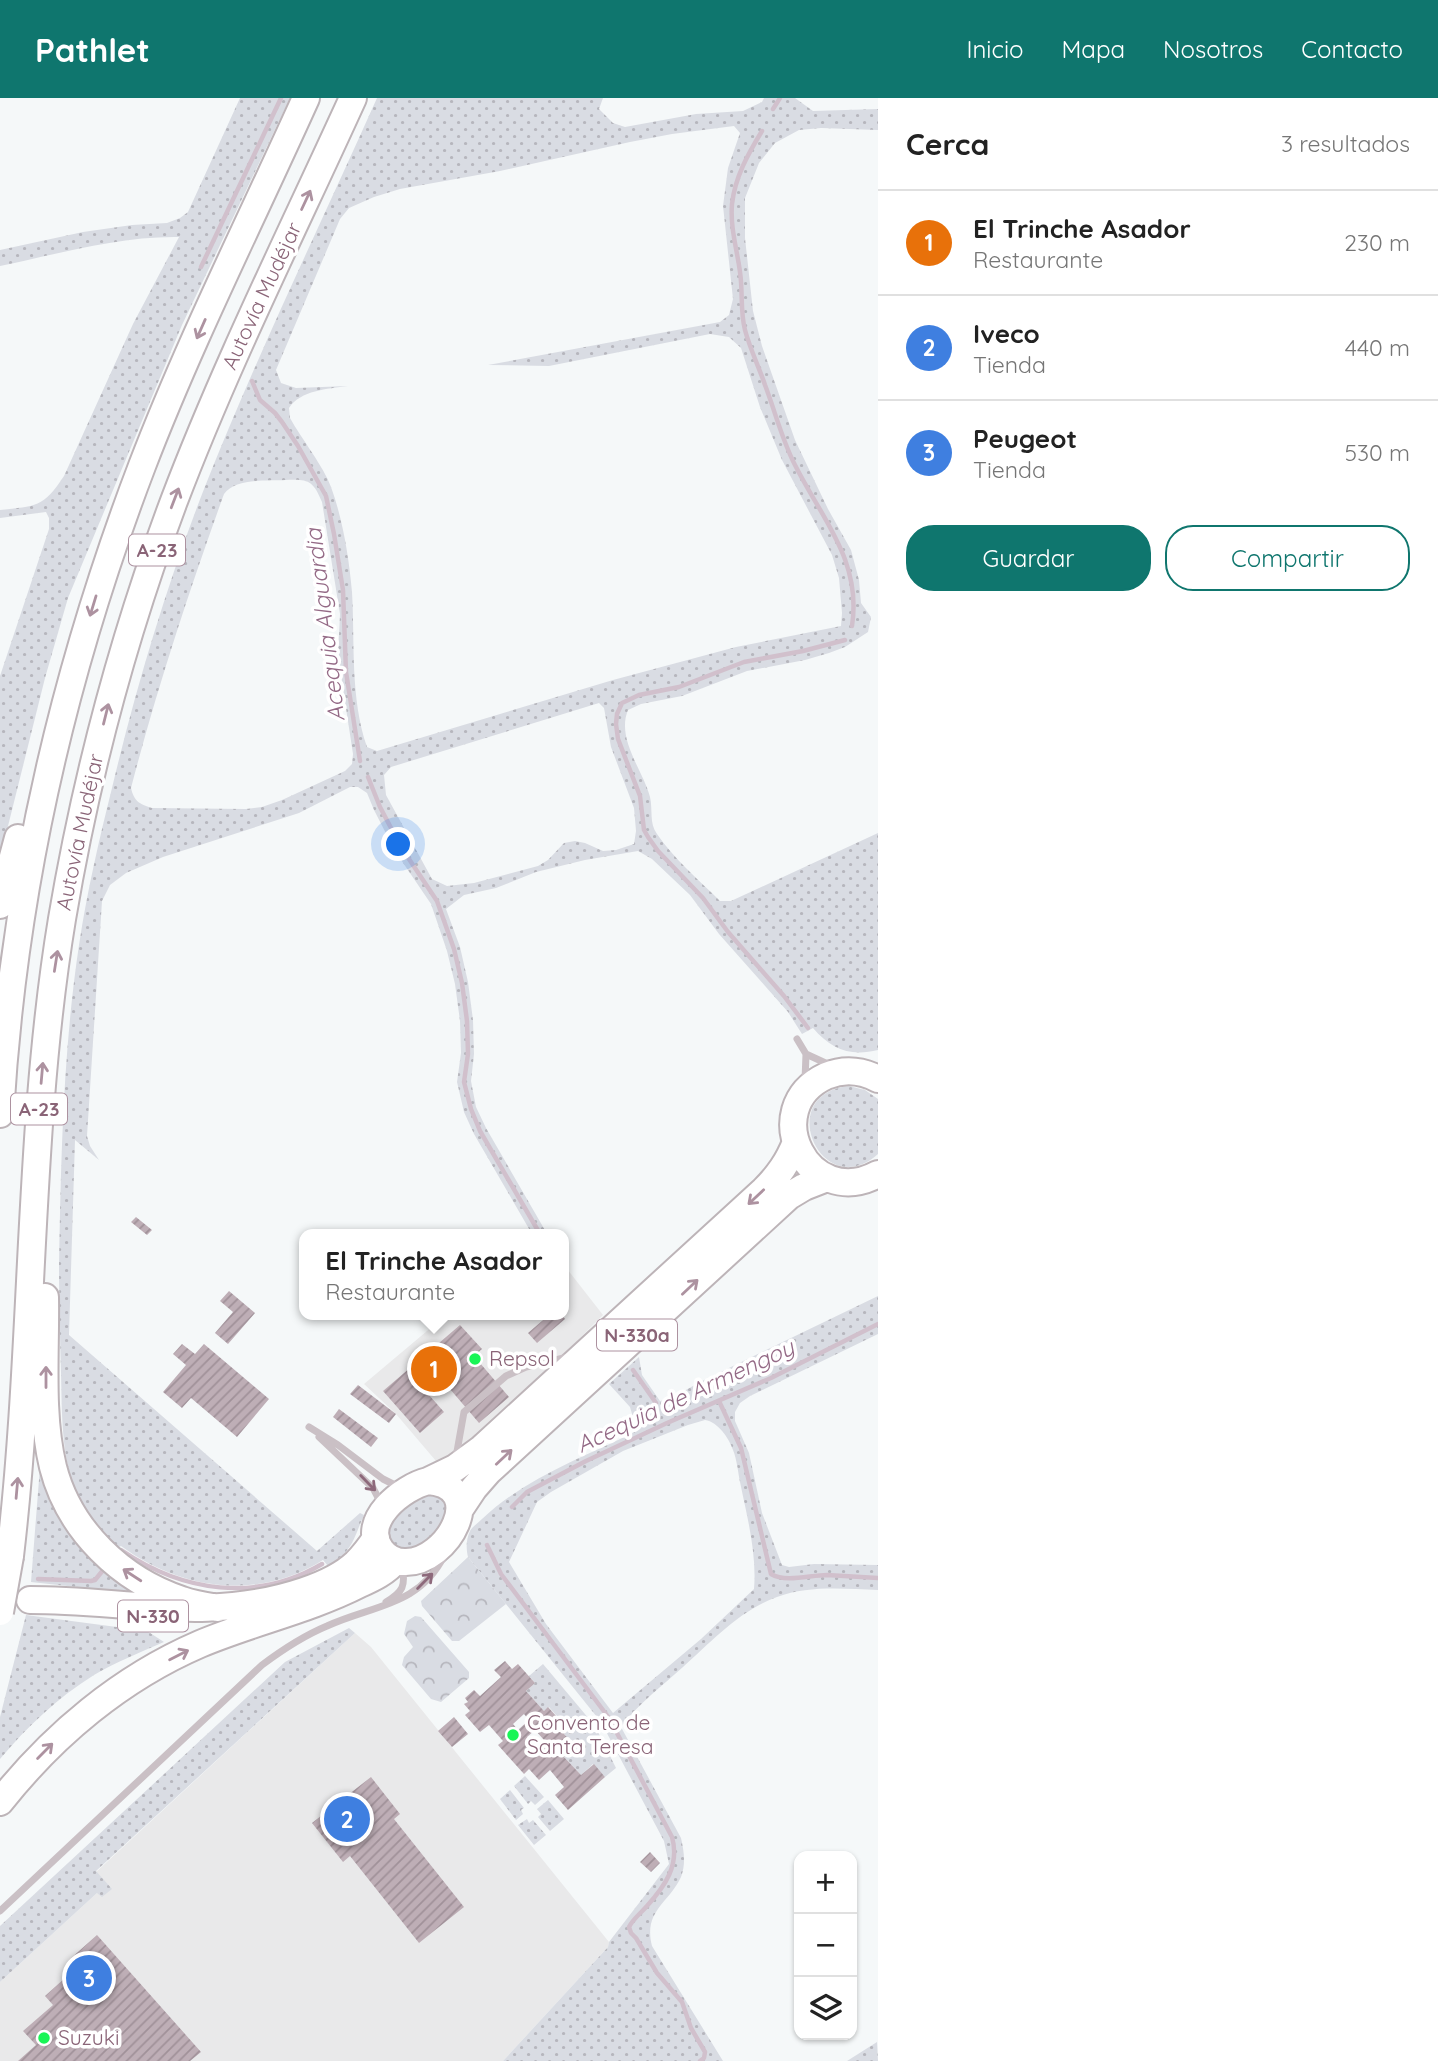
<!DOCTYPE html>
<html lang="es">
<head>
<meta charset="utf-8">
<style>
	:root { --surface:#fff; --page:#f6f6f6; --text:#222; --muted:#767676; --line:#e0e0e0; --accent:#0f766e }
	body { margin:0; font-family:Quicksand,sans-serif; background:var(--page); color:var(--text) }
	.controls { position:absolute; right:21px; bottom:21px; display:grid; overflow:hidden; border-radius:14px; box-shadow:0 2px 5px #0004 }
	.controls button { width:63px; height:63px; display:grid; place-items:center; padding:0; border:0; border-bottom:2px solid var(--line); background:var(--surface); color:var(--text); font:35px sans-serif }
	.you { position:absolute; left:399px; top:747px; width:24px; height:24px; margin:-18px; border:5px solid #fff; border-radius:50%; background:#1a73e8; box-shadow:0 0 0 10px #1a73e833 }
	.badge { display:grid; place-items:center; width:46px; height:46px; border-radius:50%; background:var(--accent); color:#fff; font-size:23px; font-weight:700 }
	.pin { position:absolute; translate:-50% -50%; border:4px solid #fff; box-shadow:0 2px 7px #0006 }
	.popup { position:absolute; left:299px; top:1131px; width:270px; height:91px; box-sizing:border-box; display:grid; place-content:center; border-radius:14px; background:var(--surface); filter:drop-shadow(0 2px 5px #0005); font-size:23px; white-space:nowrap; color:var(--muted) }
	.popup b { font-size:26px; color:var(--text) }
	.popup::after { content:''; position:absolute; left:50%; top:100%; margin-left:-14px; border:14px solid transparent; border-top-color:var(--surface) }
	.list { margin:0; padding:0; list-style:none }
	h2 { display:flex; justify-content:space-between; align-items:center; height:91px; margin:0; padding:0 28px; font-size:30px }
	h2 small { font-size:23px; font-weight:400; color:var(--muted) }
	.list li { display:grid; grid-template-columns:46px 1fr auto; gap:21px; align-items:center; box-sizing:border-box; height:105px; padding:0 28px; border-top:2px solid var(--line) }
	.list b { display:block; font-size:26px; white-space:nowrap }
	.list p { margin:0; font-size:23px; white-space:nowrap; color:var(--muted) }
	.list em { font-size:23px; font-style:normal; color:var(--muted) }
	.actions { display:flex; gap:14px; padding:21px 28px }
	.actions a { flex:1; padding:16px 0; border:2px solid var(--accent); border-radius:28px; text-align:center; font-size:24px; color:var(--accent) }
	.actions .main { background:var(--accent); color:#fff }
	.icon { flex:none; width:38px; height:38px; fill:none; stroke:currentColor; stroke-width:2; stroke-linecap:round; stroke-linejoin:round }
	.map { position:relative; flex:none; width:878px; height:1963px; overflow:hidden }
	header { display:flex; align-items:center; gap:42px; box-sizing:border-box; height:98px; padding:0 35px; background:var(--accent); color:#fff }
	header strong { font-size:33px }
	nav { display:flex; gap:38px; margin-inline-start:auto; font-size:24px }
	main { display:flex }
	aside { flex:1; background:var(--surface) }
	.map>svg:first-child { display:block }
	.built { fill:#e9e9ea }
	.green { fill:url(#green-dots); fill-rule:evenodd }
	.forest { fill:url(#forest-crowns) }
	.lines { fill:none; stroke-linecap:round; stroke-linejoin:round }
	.stream { stroke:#d1c0cc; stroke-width:4.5 }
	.building { fill:url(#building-hatch); fill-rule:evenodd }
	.highway-casing { stroke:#bdb4b8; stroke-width:30 }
	.lane { stroke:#cac0c5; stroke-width:7 }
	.highway { stroke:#fff; stroke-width:26 }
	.highway-bridge-casing { stroke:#bdb4b8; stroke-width:30; stroke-linecap:butt }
	.highway-bridge { stroke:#fff; stroke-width:26 }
	.oneway { stroke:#ad92a0 }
	.oneway2 { stroke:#8d697b }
	.poi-dot { fill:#19f556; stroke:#fff; stroke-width:2.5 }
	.labels { text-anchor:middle; stroke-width:7; stroke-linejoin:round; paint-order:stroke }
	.shield { fill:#fff; stroke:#ad92a0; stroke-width:2 }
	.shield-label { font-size:19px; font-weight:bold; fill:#8a6477 }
	.street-label { font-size:21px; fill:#8a6477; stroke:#fff }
	.poi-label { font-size:21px; fill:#8a6477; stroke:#fff; text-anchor:start }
	.water-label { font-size:23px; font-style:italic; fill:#946a86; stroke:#fff }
</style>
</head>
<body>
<header>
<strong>Pathlet</strong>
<nav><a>Inicio</a><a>Mapa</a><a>Nosotros</a><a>Contacto</a></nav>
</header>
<main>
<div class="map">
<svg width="878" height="1963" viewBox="0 0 878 1963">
	<defs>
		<pattern id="green-dots" width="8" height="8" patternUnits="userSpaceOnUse" patternTransform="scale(1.75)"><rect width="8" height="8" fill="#d9dce3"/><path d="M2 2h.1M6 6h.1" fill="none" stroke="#b6b6bd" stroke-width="1.8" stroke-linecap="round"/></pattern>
		<pattern id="forest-crowns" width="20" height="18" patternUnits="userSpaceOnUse" patternTransform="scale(1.75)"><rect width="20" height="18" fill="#d9dce3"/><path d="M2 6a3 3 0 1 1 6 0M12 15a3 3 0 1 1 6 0" fill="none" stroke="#b6b6bd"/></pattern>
		<pattern id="building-hatch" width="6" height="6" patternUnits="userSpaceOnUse" patternTransform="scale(1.75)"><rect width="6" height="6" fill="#beaeb6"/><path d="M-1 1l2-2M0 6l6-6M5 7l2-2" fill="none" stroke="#a09199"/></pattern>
	</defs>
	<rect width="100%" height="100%" fill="#f5f8f9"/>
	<path class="built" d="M564 1167 603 1217 575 1245 475 1336 474 1346 441 1365 436 1363 396 1316 364 1286 446 1217H564Z
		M355 1535 371 1549 609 1844 608 1849 503 1963H0V1884L97 1795 111 1791 96 1774Z"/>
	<path class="green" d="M240 0H290L182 227 68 500 45 580 0 760V578L49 431V420L46 414 0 420V412C36 408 43 410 64 378L133 226 179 139C119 138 58 156 0 168V152L83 134 132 127 167 125 180 120 188 114Z
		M377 0H603L599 11 613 25 625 29 696 16 743 13 762 4 764 0H795L813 13 878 11V32L821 30 799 32 775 45 759 65 745 100V140L753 213 762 248 795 342 828 411 851 452 859 482 861 505 871 519 868 534 845 549 829 555 805 562 747 573 682 598 641 606 628 612C616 641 643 672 650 699 653 712 649 725 657 736 674 761 699 782 720 803H731L878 735V952C850 959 831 951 813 930L802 936 788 914 719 836 690 797 652 761 638 753 585 762 536 774 496 790 464 797 446 811 460 849 468 884 473 922 474 956 471 983 476 1009 486 1030 546 1134 542 1136H532L474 1036 464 1014 457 984 461 955 460 923 455 886 447 853 431 806 395 753 374 712 367 695 358 689H350L299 715 163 759 126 775 110 787 102 803 87 1038 90 1048 99 1062 75 1042 69 1237 317 1453 360 1415 364 1417C352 1444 354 1451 328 1468L323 1462C258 1503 181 1492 121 1448L117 1450C101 1434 84 1417 76 1395 61 1357 62 1314 61 1274 60 1239 59 1203 59 1167 61 1060 63 954 79 847 87 794 99 742 112 690 136 589 166 489 204 391 256 259 319 130 377 0ZM734 28 740 35 728 70 723 108 733 201 729 217 720 224 488 267 549 268 710 236 729 239 741 250 760 309 782 362 832 457 839 480 842 515 841 528 736 549 613 582 377 653 367 649C350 600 355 545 352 494 349 460 343 422 331 389 324 369 301 340 290 320L289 310C301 292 327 291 348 288L296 290 281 285 276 272 340 121 349 110 374 99 400 91 500 73 630 44 672 36ZM285 382C308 381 313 382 322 404L340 516 338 558 353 656 352 666 345 673 282 702 262 709 246 711 152 710C139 706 134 703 131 690 157 590 189 493 224 396 235 380 267 383 285 382ZM599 605 604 610 611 649 634 710 636 733 634 746 616 752 603 753 585 745 575 743 564 745 548 762 538 768 474 785 447 788 432 781 386 697 384 677 391 669Z
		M849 988 865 992 878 1001V1056C822 1106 772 996 849 988Z
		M878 1198V1236L750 1298 740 1305 735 1314V1323L749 1355 762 1415 782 1467 789 1469 814 1466 878 1467V1492C845 1491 809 1487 777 1499 740 1512 711 1544 683 1569 662 1588 638 1606 621 1629L681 1740C684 1753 686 1766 681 1779 669 1805 643 1813 652 1848L723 1963H503L608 1849 609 1844 669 1766 664 1743 601 1624 468 1459C466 1451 466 1441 470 1433 472 1429 478 1425 482 1421 525 1380 584 1359 637 1333L630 1309 609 1286 639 1259 642 1277 660 1303 670 1301 700 1284ZM705 1322C718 1324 729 1340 733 1352 737 1362 738 1374 740 1384 747 1418 757 1456 754 1491L701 1541 613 1615 546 1526 509 1464 537 1404 551 1394 623 1353 688 1327Z
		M41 1356 141 1496 31 1484Z
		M429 1394 445 1402C453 1429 413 1467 389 1443V1427L404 1408Z
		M26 1517 147 1533 164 1544C141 1554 116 1564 94 1577 57 1600 27 1629 0 1661V1619Z
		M349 1530 355 1535 96 1773 112 1791 102 1799 97 1795 0 1884V1828L285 1564Z
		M543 1566 595 1628 616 1670 605 1679 593 1666 581 1677 564 1659 575 1649 564 1636 568 1631 549 1609 544 1613 526 1593 535 1585 529 1578Z
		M525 1678 544 1699 535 1707 531 1703 528 1706 514 1688Z
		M510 1692 524 1710 521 1712 523 1716 516 1722 500 1701Z
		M548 1702 564 1721 550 1733 538 1719 541 1716 537 1711Z
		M527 1721 529 1725 533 1722 546 1737 534 1747 518 1727Z
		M877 1944 878 1963H847Z"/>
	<path class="forest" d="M468 1459 506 1506 459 1543H452L422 1508 421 1503Z
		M415 1518 421 1519 469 1574V1580L441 1604 431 1601 402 1567 404 1559 413 1549 404 1536 407 1523Z"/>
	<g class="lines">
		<path class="stream" d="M773 11 780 0
			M762 33C748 56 735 79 732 106 730 130 737 151 740 174 743 194 740 213 745 232 750 251 759 269 765 287 775 313 782 342 795 367 822 421 862 463 852 528
			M201 169 281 0
			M252 283 260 302 275 315 282 324 298 348 326 398 334 436 343 492 346 574 360 663
			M368 679 380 709 401 749 437 803 454 851 462 885 467 923 468 956 464 984 471 1011 480 1033 540 1136
			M808 930 784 898 728 834 703 800 658 753 648 739 644 732 640 698 618 641 616 626 617 616 622 605 639 597 679 589 744 564 803 553 845 542
			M633 1272 656 1305
			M719 1303 741 1350 771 1476C786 1485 810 1477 827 1477 844 1478 861 1479 878 1480
			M512 1409 527 1394 586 1363 667 1325 771 1280 878 1226
			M487 1447 501 1476 609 1620 672 1739C680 1767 665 1788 647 1808 641 1815 633 1821 629 1829L631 1835 636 1840 657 1875 682 1904 691 1930 705 1954 704 1960 700 1963
			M121 1452C183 1494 256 1505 322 1466
			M38 1481 91 1483 95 1482 104 1471"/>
	</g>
	<path class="building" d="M136 1119 152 1132 147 1137 131 1124Z
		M229 1193 255 1215 228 1246 215 1235 233 1214 220 1203Z
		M549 1217H562L565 1221 537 1245 528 1235Z
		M460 1227 482 1251 474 1258 509 1299 479 1325 444 1284 429 1297 444 1314 420 1335 383 1293Z
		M182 1246 195 1256 204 1246 269 1301 237 1339 191 1300 182 1310 163 1294 186 1267 173 1256Z
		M358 1287 396 1316 389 1325 350 1296Z
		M339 1311 378 1340 371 1349 333 1319Z
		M505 1563 512 1571 518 1566 535 1585 526 1593 544 1613 548 1609 568 1631 564 1636 576 1649 564 1659 581 1677 594 1666 605 1679 568 1712 555 1697 564 1689 550 1672 539 1682 529 1671 524 1676 498 1647 503 1643 489 1627 480 1634 465 1617 470 1613 464 1606 468 1604 465 1600 474 1592 480 1598 501 1579 494 1572ZM524 1616 529 1622 518 1632 513 1626ZM535 1632 544 1642 536 1649 527 1639Z
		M454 1619 468 1636 452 1649 438 1633Z
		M371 1679 400 1716 394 1721 464 1809 419 1845 350 1758 343 1764 312 1725Z
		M650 1754 660 1765 651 1774 640 1764Z
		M97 1837 201 1954 190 1963H18L36 1947 23 1933 53 1907 45 1898 76 1870 69 1862Z"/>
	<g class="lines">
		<g class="highway-casing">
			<path id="highway" d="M0 807 18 740
				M878 981C861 972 843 971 826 978 757 1010 808 1114 878 1076
				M0 1016C13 793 63 575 142 368 190 243 251 122 306 0
				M45 1199C46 1254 40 1316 53 1369 69 1432 121 1482 182 1502 193 1506 206 1508 218 1510
				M428 1383 455 1370 481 1351 764 1092C779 1077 788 1064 796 1044
				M428 1383C490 1388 448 1465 405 1464 395 1464 387 1460 381 1452 359 1423 403 1389 428 1383Z
				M460 1411 474 1390 488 1374 789 1098 804 1089 827 1080
				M10 1458C35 1246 27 1032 62 821 86 679 123 539 174 403 226 266 292 134 353 0
				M30 1502C126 1502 209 1525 304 1493 322 1487 342 1478 356 1465 363 1458 370 1449 376 1440
				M0 1704C53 1637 121 1580 200 1546 252 1524 309 1512 360 1486 373 1480 386 1474 395 1463"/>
		</g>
		<path class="lane" d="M797 941 806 956 805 983
			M806 956 832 968
			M309 1329 338 1347 383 1381 399 1389
			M319 1339 373 1390 382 1407
			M456 1359 464 1314 506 1278 526 1269 568 1259
			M386 1504C403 1494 406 1488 402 1468
			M0 1813 262 1567C282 1552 303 1538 327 1528 373 1507 419 1508 444 1458"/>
		<use href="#highway" class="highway"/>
		<g class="highway-bridge-casing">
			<path id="highway-bridge" d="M0 1514 10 1458"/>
		</g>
		<use href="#highway-bridge" class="highway-bridge"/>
	</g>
	<defs><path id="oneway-shaft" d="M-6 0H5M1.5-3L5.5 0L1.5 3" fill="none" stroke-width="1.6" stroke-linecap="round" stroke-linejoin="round" transform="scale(1.75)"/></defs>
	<g class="oneway">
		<use href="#oneway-shaft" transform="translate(306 102) rotate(-65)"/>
		<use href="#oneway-shaft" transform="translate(201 231) rotate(114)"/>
		<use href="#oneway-shaft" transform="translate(175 400) rotate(-69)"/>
		<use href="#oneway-shaft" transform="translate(93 508) rotate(107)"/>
		<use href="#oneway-shaft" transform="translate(106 616) rotate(-76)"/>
		<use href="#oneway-shaft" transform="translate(56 863) rotate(-81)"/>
		<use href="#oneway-shaft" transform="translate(42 975) rotate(-85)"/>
		<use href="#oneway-shaft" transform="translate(756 1099) rotate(137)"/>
		<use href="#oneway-shaft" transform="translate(690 1189) rotate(-43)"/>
		<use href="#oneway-shaft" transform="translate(46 1279) rotate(-90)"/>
		<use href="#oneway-shaft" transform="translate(504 1359) rotate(-43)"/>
		<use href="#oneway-shaft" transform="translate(17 1390) rotate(-85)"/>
		<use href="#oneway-shaft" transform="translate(132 1477) rotate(-147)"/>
		<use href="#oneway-shaft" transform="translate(179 1557) rotate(-27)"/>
		<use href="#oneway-shaft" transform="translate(45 1653) rotate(-45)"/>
	</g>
	<g class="oneway2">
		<use href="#oneway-shaft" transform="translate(368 1385) rotate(46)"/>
		<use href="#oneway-shaft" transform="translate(425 1483) rotate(-45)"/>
	</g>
	<g class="poi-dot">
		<circle cx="475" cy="1261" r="7"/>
		<circle cx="513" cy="1637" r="7"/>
		<circle cx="44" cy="1940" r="7"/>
	</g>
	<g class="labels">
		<g class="shield">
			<rect x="129" y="436.5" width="56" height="31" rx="5"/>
			<rect x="11" y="995.5" width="56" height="31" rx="5"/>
			<rect x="597" y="1221.5" width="80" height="31" rx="5"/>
			<rect x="118" y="1502.5" width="70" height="31" rx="5"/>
		</g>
		<g class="shield-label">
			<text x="157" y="459">A-23</text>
			<text x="39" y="1018">A-23</text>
			<text x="637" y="1244">N-330a</text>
			<text x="153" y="1525">N-330</text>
		</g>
		<g class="street-label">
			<text transform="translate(262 198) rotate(-65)" y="7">Autovía Mudéjar</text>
			<text transform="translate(80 734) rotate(-78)" y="7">Autovía Mudéjar</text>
		</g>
		<g class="poi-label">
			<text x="489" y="1268">Repsol</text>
			<text x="527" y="1632">Convento de<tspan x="527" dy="24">Santa Teresa</tspan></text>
			<text x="58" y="1947">Suzuki</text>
		</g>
		<g class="water-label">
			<text transform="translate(325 527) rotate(-97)" y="8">Acequia Alguardia</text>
			<text transform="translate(685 1298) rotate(-25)" y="8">Acequia de Armengoy</text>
		</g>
	</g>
</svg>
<div class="controls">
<button>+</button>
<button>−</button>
<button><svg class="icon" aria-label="layers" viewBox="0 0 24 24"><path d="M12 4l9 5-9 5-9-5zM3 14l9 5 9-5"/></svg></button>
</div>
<div class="you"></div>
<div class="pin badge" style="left:434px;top:1271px;background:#e8710a">1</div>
<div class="popup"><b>El Trinche Asador</b>Restaurante</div>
<div class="pin badge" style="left:347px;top:1721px;background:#3f7fe0">2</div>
<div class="pin badge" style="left:89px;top:1880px;background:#3f7fe0">3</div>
</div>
<aside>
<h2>Cerca<small>3 resultados</small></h2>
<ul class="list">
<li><span class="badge" style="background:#e8710a">1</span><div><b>El Trinche Asador</b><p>Restaurante</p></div><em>230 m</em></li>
<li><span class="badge" style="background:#3f7fe0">2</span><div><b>Iveco</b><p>Tienda</p></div><em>440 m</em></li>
<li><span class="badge" style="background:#3f7fe0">3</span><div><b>Peugeot</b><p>Tienda</p></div><em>530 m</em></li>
</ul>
<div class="actions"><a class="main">Guardar</a><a>Compartir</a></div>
</aside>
</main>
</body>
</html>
